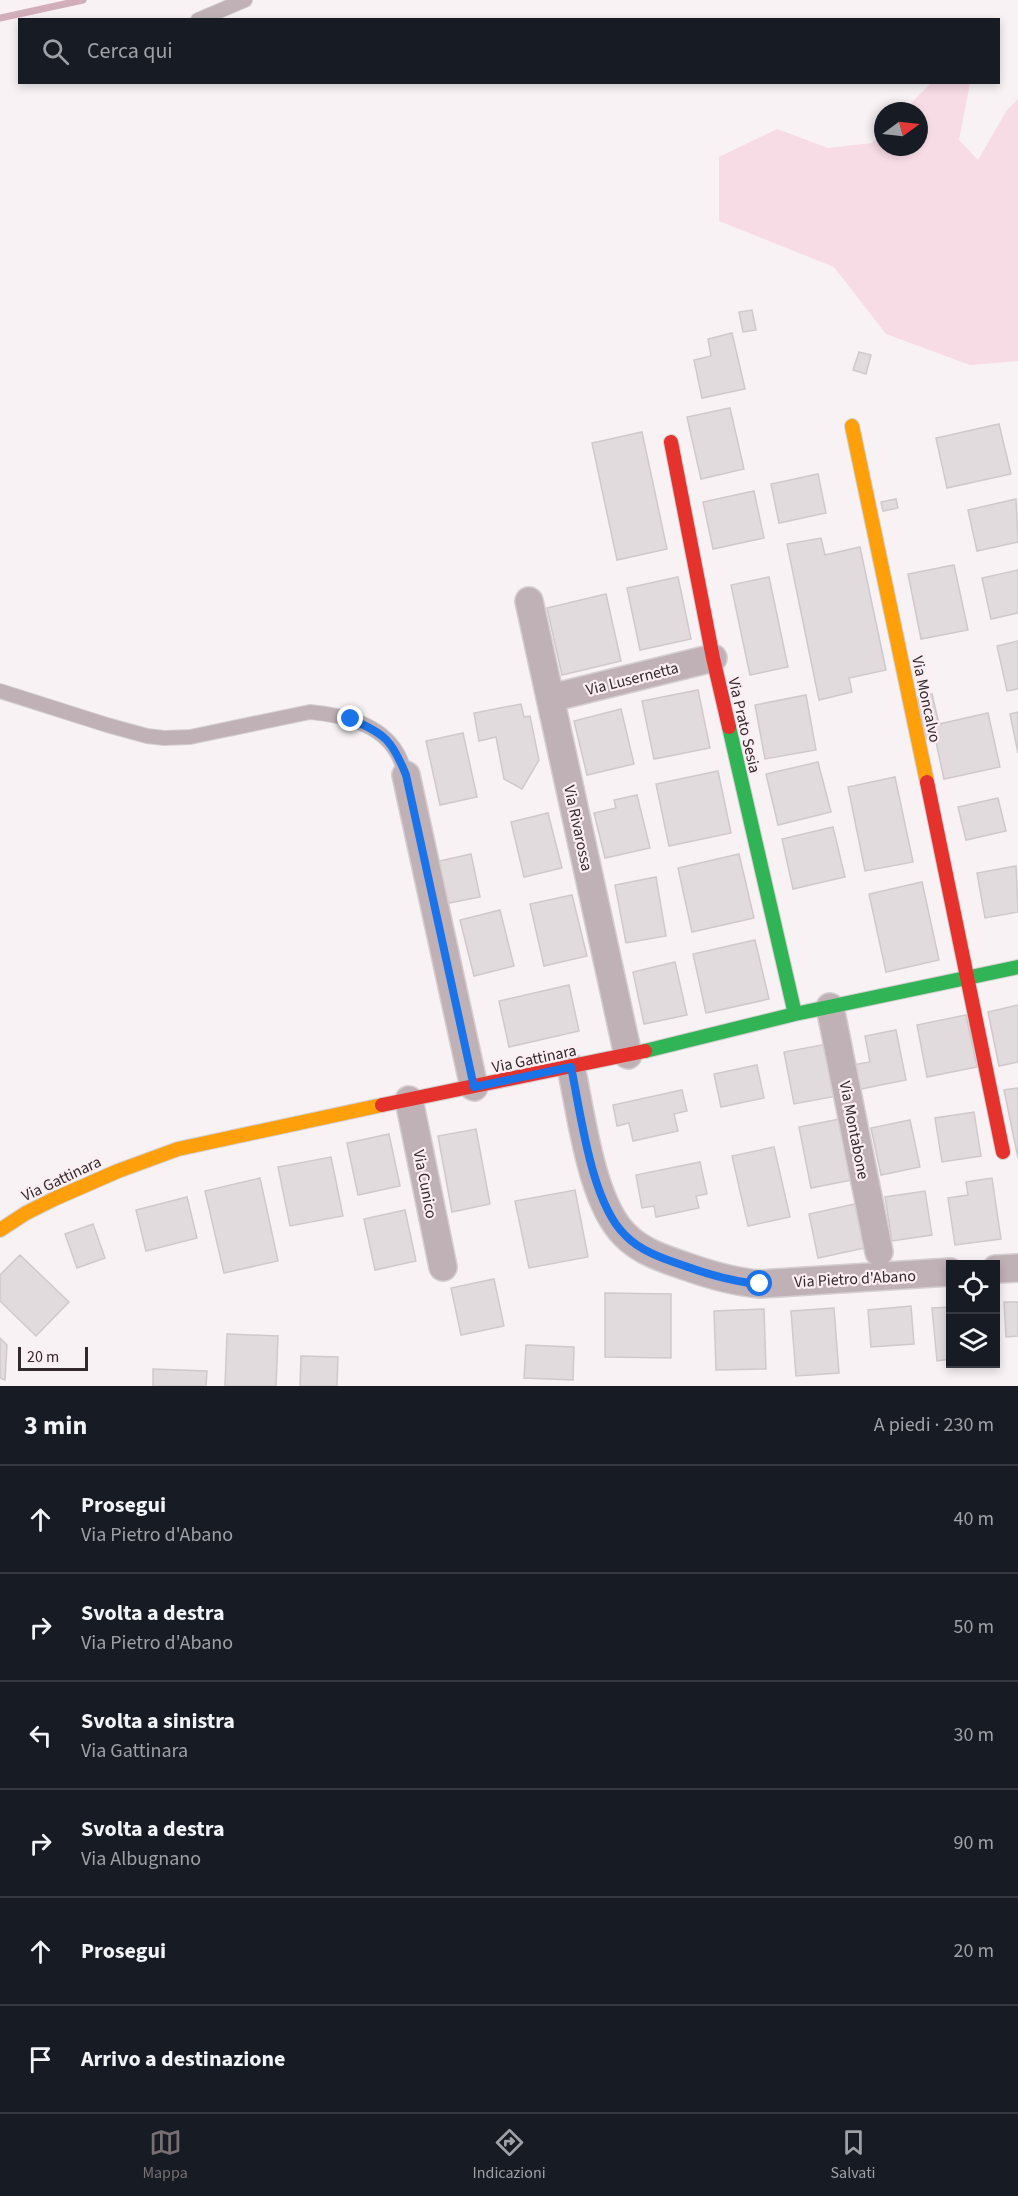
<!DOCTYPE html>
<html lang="it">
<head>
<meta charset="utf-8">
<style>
	:root { --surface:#171b24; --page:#242831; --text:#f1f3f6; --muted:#9ea1a6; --line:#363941; --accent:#776f72 }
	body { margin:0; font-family:"Source Sans 3",sans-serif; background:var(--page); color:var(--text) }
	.controls { position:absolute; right:18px; bottom:18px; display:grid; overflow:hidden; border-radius:0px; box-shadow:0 3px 9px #0003 }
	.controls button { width:54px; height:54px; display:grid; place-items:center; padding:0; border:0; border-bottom:2px solid var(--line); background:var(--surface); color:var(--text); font:30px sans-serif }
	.compass { position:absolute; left:874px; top:102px; width:54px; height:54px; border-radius:50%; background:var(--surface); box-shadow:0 3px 9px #0003; rotate:75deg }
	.scale { position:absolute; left:18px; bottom:15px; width:70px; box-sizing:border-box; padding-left:6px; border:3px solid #32292c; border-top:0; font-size:16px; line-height:21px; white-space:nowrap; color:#32292c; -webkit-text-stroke:4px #fceef3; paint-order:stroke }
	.stop { position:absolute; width:18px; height:18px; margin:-14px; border:4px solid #1a73e8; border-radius:50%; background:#fff }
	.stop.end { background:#1a73e8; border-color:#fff; box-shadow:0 2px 6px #0008 }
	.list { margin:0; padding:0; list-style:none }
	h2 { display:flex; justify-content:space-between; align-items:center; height:78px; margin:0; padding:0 24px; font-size:26px }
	h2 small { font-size:20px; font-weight:400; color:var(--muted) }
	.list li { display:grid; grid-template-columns:39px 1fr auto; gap:18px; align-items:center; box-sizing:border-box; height:108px; padding:0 24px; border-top:2px solid var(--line) }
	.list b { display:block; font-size:22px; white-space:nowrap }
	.list p { margin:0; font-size:20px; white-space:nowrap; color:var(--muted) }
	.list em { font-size:20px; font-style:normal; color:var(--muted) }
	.icon { flex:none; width:33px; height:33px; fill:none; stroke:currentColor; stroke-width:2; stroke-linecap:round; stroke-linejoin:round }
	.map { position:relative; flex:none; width:1018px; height:1386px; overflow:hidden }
	.search { position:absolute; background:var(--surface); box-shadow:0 3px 9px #0003; left:18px; right:18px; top:18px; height:66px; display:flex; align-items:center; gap:15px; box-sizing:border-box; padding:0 21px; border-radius:0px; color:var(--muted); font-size:22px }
	.sheet { height:726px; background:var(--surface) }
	nav { display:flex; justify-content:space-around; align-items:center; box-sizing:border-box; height:84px; border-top:2px solid var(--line); background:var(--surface); font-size:16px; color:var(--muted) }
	nav a { display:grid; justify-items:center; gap:3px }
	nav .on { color:var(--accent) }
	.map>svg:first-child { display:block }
	.green { fill:#f7dbe5 }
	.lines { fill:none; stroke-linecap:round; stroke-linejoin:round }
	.stream { stroke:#d2adba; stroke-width:7 }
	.building { fill:#e2dbde; stroke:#d0c9cb; stroke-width:1.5 }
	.lane-casing { stroke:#d4cfd0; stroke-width:16 }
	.street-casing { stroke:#d4cfd0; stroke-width:30 }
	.fast-casing { stroke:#d4cfd0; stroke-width:16 }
	.slow-casing { stroke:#d4cfd0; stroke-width:16 }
	.jam-casing { stroke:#d4cfd0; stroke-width:16 }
	.lane { stroke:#c0b1b7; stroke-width:14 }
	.street { stroke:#c0b1b7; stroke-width:27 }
	.fast { stroke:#30b455; stroke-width:14 }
	.slow { stroke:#ff9f0a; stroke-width:14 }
	.jam { stroke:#e5322d; stroke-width:14 }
	.route { stroke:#1a73e8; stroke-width:8 }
	.labels { text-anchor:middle; stroke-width:4.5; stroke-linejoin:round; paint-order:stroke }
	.street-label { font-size:16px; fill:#32292c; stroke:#fceef3 }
</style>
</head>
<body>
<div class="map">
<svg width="1018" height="1386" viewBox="0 0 1018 1386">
	<rect width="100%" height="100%" fill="#f8f2f4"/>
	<path class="green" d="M931 83H970L959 140 978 160 1007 110 1018 99V361L970 365 886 334 834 267 719 221V157L777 129 828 148 872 143 883 132V147H919V111H903Z"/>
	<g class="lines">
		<path class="stream" d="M0 18 83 0"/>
	</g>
	<path class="building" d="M752 310 756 330 743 332 739 312Z
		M732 333 745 389 702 398 694 360 711 356 708 339Z
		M859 352 871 355 866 374 853 370Z
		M730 408 744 469 701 479 687 417Z
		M999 424 1011 474 947 488 936 438Z
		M642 432 667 549 617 560 592 443Z
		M818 474 826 513 779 523 771 484Z
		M754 491 764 538 713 549 703 502Z
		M896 499 898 508 883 511 881 502Z
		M1016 499 1018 542 977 551 968 510Z
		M821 538 825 555 860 547 886 670 849 678 852 692 819 700 787 544Z
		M954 565 968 630 921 639 908 574Z
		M1018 570V613L991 619 982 578Z
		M678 577 691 639 640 650 627 588Z
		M769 577 788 667 750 675 731 585Z
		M606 594 621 661 562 675 547 608Z
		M1018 641V689L1007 691 997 646Z
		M698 690 710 748 654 759 642 701Z
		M932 694 939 724 988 713 1000 767 944 779 935 737 926 739 917 697Z
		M806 695 816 750 765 759 755 705Z
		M521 704 524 717 530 716 539 760 522 789 504 779 496 737 479 741 474 713Z
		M621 709 634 764 587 775 574 721Z
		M1018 712V753L1010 714Z
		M463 733 477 797 440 805 426 741Z
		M818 762 831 812 778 825 766 774Z
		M718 771 731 833 669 846 656 784Z
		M895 777 913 862 865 871 848 787Z
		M637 795 650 848 605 858 594 813 616 808 614 800Z
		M998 798 1006 831 966 840 958 807Z
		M548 813 562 868 524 877 511 822Z
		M833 827 845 877 793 889 782 839Z
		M471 854 480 897 444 904 435 862Z
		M739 854 754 918 692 932 678 868Z
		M1016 866 1018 912 985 918 977 873Z
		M656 877 666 936 626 943 615 885Z
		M922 882 939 960 886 972 869 894Z
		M572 895 587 956 544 966 530 904Z
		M500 910 514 966 474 976 460 920Z
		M755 940 769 999 706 1013 693 954Z
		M675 962 687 1015 644 1024 633 972Z
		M569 985 579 1031 509 1047 499 1001Z
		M1018 1005V1062L999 1066 988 1012Z
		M966 1015 977 1067 927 1077 917 1025Z
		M896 1030 906 1080 856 1090 852 1065 870 1062 865 1036Z
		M827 1044 837 1096 794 1104 784 1052Z
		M757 1065 764 1098 721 1107 714 1074Z
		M1018 1088V1158L1004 1090Z
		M682 1090 687 1111 674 1114 678 1131 633 1141 629 1123 617 1126 613 1105Z
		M974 1112 981 1156 942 1162 935 1118Z
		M840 1119 852 1180 811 1188 799 1127Z
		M910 1120 920 1167 881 1175 871 1128Z
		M476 1129 490 1204 452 1212 438 1136Z
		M389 1134 400 1186 358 1195 347 1143Z
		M774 1147 790 1217 748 1226 732 1156Z
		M331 1157 343 1216 290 1226 278 1167Z
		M700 1162 707 1194 696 1196 699 1208 656 1217 654 1206 642 1208 636 1175Z
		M260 1178 278 1261 224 1273 205 1191Z
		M992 1178 1001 1239 955 1245 948 1198 968 1195 966 1182Z
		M575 1190 588 1257 529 1268 515 1201Z
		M925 1191 932 1235 892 1241 885 1197Z
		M187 1197 197 1238 146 1251 136 1210Z
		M855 1204 865 1248 818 1258 809 1214Z
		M405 1210 416 1261 375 1270 364 1219Z
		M93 1224 105 1258 77 1268 65 1234Z
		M20 1255 69 1302 36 1336 0 1301V1275Z
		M494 1279 504 1326 461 1335 451 1288Z
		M605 1293 671 1294V1358L605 1357Z
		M1004 1302H1018V1336L1006 1337Z
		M911 1306 914 1344 871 1347 868 1310Z
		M950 1307V1359L937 1361 932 1308Z
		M834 1308 839 1373 796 1376 791 1311Z
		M764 1309 766 1369 716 1370 714 1311Z
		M227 1334 278 1336 276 1386H225Z
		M0 1338 7 1345 5 1380 0 1378Z
		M526 1345 574 1347 573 1380 524 1378Z
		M301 1356 338 1357 337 1386H300Z
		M153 1369 207 1371 206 1386H153Z"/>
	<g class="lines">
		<g class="lane-casing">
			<path id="lane" d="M198 20 245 0
				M0 691 107 725 147 736 164 738 190 737 310 712C342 715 380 723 397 753 401 759 403 768 406 775"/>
		</g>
		<g class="street-casing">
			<path id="street" d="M529 601 628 1055
				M551 698 713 658
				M406 775 474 1087
				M830 1007 879 1252
				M571 1067C581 1113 591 1202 625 1235 640 1251 664 1259 685 1266 710 1275 734 1282 760 1284L950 1272
				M409 1100 443 1267
				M996 1269 1018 1268"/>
		</g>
		<g class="fast-casing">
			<path id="fast" d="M729 727 795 1014
				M645 1051 795 1014 1018 967"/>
		</g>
		<g class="slow-casing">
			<path id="slow" d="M852 426 927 782
				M0 1230 26 1213 54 1199 118 1171 178 1149 382 1105"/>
		</g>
		<g class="jam-casing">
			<path id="jam" d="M671 442 713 658 729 727
				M927 782 1003 1152
				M382 1105 645 1051"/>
		</g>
		<use href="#lane" class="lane"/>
		<use href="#street" class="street"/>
		<use href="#fast" class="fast"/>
		<use href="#slow" class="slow"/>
		<use href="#jam" class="jam"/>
	</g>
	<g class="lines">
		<path class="route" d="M351 719C385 734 392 740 406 775L474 1087 571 1067C581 1114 591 1202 625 1235 640 1251 664 1259 685 1266 710 1275 734 1282 760 1284"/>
	</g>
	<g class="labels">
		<g class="street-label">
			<text transform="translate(632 678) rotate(-14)" y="6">Via Lusernetta</text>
			<text transform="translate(927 699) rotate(78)" y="6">Via Moncalvo</text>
			<text transform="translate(745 725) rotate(77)" y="6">Via Prato Sesia</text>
			<text transform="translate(579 828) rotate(78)" y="6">Via Rivarossa</text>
			<text transform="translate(534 1058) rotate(-12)" y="6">Via Gattinara</text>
			<text transform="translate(855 1130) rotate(79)" y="6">Via Montabone</text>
			<text transform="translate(61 1178) rotate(-25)" y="6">Via Gattinara</text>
			<text transform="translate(426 1184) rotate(79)" y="6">Via Cunico</text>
			<text transform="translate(855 1278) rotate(-3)" y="6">Via Pietro d'Abano</text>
		</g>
	</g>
</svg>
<div class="controls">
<button><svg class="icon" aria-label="locate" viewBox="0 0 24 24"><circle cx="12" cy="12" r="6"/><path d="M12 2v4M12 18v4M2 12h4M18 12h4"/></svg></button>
<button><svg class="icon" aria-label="layers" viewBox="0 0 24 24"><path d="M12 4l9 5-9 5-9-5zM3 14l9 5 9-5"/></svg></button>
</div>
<svg class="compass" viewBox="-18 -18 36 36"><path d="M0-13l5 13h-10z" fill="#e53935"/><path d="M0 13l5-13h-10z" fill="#9ea1a6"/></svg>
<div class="scale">20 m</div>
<div class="stop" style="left:760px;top:1284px"></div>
<div class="stop end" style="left:351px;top:719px"></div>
<div class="search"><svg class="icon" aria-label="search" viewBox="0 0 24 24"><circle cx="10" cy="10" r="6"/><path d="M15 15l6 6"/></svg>Cerca qui</div>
</div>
<section class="sheet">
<h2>3 min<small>A piedi · 230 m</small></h2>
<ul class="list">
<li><svg class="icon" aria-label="ahead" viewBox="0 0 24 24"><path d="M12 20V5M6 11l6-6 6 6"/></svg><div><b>Prosegui</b><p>Via Pietro d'Abano</p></div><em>40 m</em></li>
<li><svg class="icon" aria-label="right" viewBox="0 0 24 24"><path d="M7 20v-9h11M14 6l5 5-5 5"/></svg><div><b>Svolta a destra</b><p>Via Pietro d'Abano</p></div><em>50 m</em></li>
<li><svg class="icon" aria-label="left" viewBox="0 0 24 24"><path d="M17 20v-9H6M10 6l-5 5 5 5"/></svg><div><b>Svolta a sinistra</b><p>Via Gattinara</p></div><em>30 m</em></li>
<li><svg class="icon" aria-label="right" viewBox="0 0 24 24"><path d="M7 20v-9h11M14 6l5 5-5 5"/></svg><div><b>Svolta a destra</b><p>Via Albugnano</p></div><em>90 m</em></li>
<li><svg class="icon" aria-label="ahead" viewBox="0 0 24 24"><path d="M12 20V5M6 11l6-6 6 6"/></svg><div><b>Prosegui</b></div><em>20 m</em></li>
<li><svg class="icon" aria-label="arrive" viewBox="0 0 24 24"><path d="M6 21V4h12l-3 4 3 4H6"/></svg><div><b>Arrivo a destinazione</b></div></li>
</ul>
</section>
<nav>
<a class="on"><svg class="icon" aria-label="map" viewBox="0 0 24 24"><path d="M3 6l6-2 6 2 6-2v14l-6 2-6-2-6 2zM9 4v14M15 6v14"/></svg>Mappa</a>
<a><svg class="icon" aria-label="directions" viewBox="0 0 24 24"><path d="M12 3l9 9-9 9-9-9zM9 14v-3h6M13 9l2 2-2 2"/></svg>Indicazioni</a>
<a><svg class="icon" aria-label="saved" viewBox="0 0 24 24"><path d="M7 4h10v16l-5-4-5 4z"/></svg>Salvati</a>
</nav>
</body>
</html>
